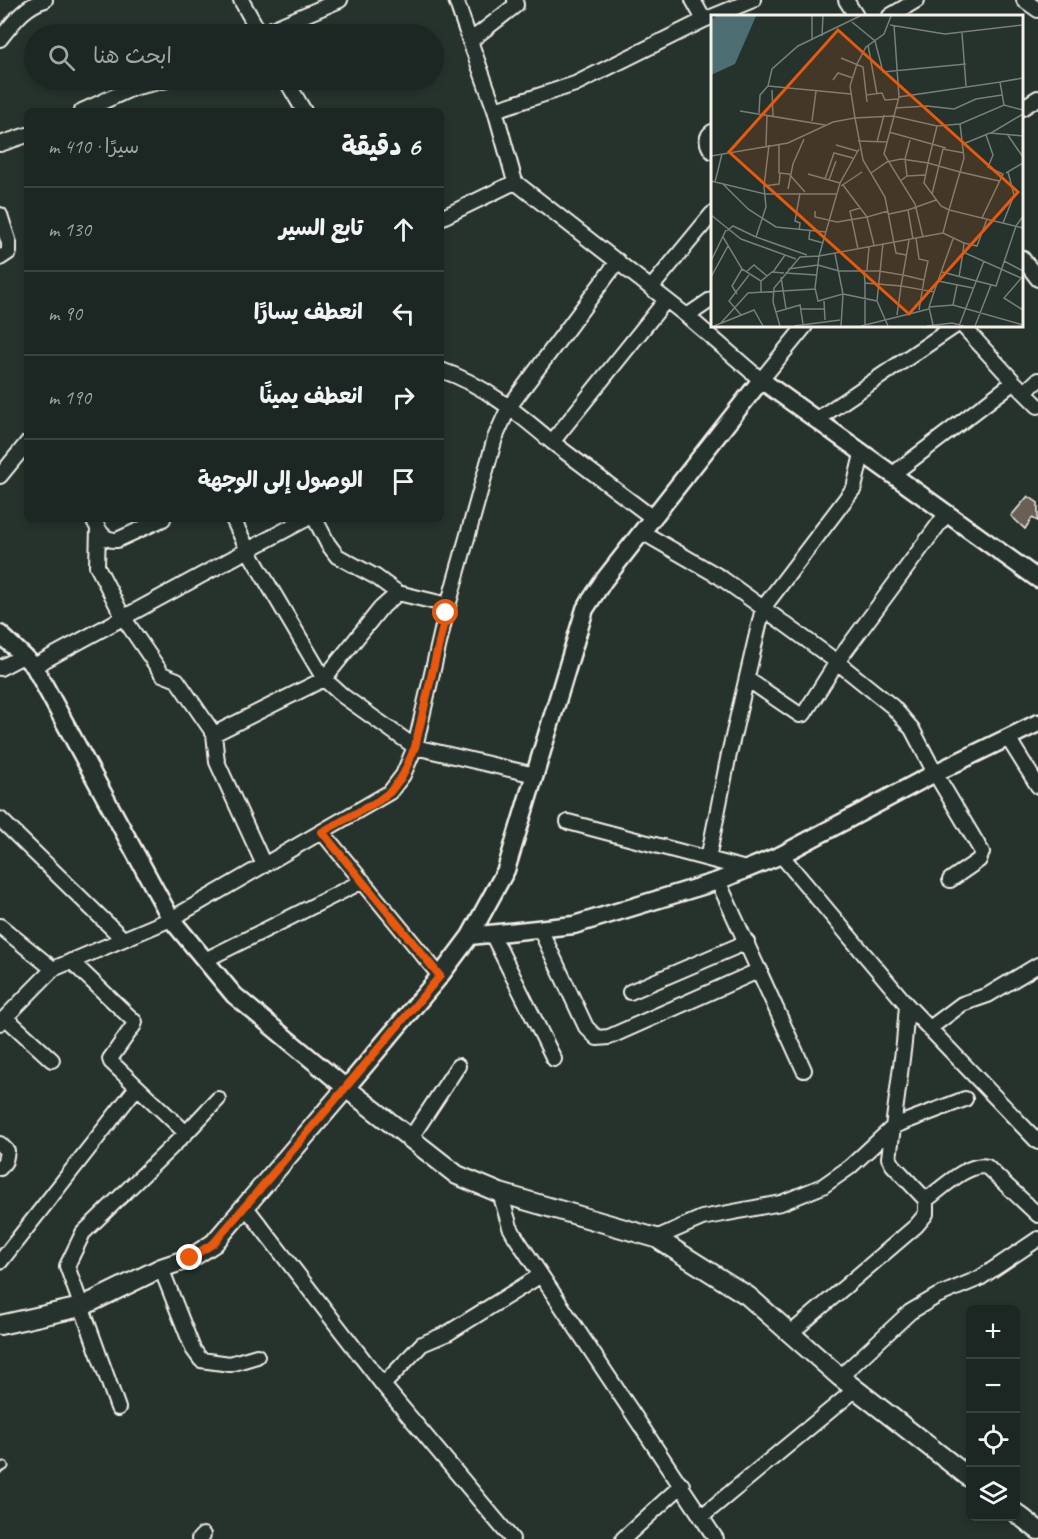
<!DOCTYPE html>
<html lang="ar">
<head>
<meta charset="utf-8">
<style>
	:root { --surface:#1c2622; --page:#252e2a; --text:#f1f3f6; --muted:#a0a5a5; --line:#3a4340 }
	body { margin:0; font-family:Caveat,"Playpen Sans Arabic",sans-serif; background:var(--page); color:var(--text); direction:rtl }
	.controls { position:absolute; right:18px; bottom:18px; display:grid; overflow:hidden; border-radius:9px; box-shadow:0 3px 9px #0003 }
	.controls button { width:54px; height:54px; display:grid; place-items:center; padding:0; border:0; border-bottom:2px solid var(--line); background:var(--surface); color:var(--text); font:30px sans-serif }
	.stop { position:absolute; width:18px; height:18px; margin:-14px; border:4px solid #ea580c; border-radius:50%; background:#fff }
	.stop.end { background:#ea580c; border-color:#fff; box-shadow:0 2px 6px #0008 }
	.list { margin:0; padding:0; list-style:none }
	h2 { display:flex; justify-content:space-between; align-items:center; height:78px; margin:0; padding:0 24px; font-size:26px }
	h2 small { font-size:20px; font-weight:400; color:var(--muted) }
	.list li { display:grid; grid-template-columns:39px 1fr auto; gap:18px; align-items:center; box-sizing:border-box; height:84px; padding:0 24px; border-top:2px solid var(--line) }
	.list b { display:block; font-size:22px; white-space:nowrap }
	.list em { font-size:20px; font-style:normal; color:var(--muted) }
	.icon { flex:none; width:33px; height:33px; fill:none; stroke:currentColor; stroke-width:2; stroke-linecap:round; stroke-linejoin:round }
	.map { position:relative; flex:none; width:1038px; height:1539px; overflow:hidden; direction:ltr }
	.search { position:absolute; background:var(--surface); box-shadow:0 3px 9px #0003; left:24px; top:24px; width:420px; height:66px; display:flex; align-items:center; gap:15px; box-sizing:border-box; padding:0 21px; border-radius:33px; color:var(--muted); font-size:22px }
	.panel { position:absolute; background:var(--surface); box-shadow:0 3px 9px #0003; left:24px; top:108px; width:420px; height:414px; border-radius:9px; direction:rtl }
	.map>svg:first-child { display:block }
	.building { fill:#695e54; stroke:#f4f1e8; stroke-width:1.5 }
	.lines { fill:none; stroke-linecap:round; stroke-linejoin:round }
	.service-casing { stroke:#f4f1e8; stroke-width:11 }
	.minor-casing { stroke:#f4f1e8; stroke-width:18 }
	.tertiary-casing { stroke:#f4f1e8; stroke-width:21 }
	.secondary-casing { stroke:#f4f1e8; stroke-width:22 }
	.service { stroke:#26332d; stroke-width:7 }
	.minor { stroke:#26332d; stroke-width:14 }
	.tertiary { stroke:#26332d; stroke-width:16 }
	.secondary { stroke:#26332d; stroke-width:18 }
	.route { stroke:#ea580c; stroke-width:8 }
	.inset-road { fill:none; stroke:#787f78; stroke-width:1.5 }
	.view { fill:#e8590c; fill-opacity:0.15; stroke:#e8590c; stroke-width:3 }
	.inset-edge { fill:none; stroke:#f4f1e8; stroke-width:3 }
</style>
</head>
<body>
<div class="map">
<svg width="1038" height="1539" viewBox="0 0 1038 1539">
	<rect width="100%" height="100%" fill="#26332d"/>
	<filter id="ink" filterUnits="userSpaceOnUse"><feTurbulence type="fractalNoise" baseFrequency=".0167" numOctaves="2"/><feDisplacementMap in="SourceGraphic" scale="12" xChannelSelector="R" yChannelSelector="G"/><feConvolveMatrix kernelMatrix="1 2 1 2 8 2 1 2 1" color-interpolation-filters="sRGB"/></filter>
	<g filter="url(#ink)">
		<path class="building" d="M1028 496 1038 503V521L1032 518 1025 529 1011 516Z"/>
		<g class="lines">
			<g class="service-casing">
				<path id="service" d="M0 1468 4 1466"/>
			</g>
			<g class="minor-casing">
				<path id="minor" d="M241 0 260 34
					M456 0 470 41
					M693 0 704 20
					M846 0 856 16
					M1024 0 1038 10
					M890 16 917 0
					M260 34 340 0
					M0 39C13 23 24 6 45 0
					M286 80 304 111
					M1022 108 1038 98
					M495 110 575 84 704 20 753 0
					M82 111 133 88 167 80
					M712 132C705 137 707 144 712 151
					M0 144 27 135
					M515 182 687 316 761 380 805 326
					M0 215 9 243V252L0 258
					M441 218 515 182 495 110 470 41 516 5 515 0
					M1022 258 1038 279
					M651 288 712 214
					M687 316 712 299
					M963 326 1014 382 1038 406
					M441 370C483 384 519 414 552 442
					M1025 392 1038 380
					M816 420 955 326
					M893 474 1014 382
					M0 476 27 443
					M653 518 552 442 666 300
					M93 519C99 530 103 541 117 540L163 519
					M306 519 248 550 324 679 343 696 415 747 535 775
					M315 519 328 544 337 556 376 577 398 593
					M98 528 97 566 123 617 162 674 177 680 214 734 217 762 264 865
					M642 532 720 577 763 608 854 488 862 454
					M34 666 248 550 233 519
					M0 668 23 656
					M747 679 800 715 804 714 837 662 947 513
					M214 734 324 679 380 609 398 593 448 605
					M1008 738 1038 786
					M0 819 123 939
					M568 822 746 869
					M322 832 440 976
					M781 855 907 1005 1038 1142
					M708 859 729 754 763 608 837 662 893 707 912 729 935 773 982 852 979 860 950 880
					M718 881 804 1070
					M0 926 53 969 171 919 390 792 403 775 415 747 446 613 495 438 509 407 618 261
					M540 929 586 1027 597 1038 609 1037 760 970
					M492 934 554 1059
					M205 960 363 881
					M71 961 135 1022 134 1025 110 1059 111 1062 186 1133
					M630 992 747 942
					M6 1018 52 1060
					M0 1023 53 969
					M930 1028 962 1004 988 995 1038 965
					M410 1139 458 1066
					M0 1144 7 1151 5 1161 0 1168
					M500 1193 510 1227 515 1236 716 1539
					M926 1200C940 1190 969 1161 987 1167L1038 1215
					M245 1206 383 1385 512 1539
					M656 1238 702 1218 781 1203 823 1186 850 1167 894 1126 965 1099
					M0 1262 137 1087
					M161 1268 193 1349 201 1360 230 1364 257 1356
					M791 1333 916 1226 926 1214V1200L893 1165 889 1158 904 1043 907 1005
					M840 1377 910 1312 937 1296 980 1278 1038 1239
					M383 1385 422 1344 448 1333 541 1275
					M118 1408 67 1266 83 1233 186 1133 218 1099
					M701 1517 856 1389
					M199 1539 203 1535
					M623 1539 682 1485"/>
			</g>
			<g class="tertiary-casing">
				<path id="tertiary" d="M0 634 34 666 171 919 234 995 346 1088 440 976 470 936 506 870 585 609 604 580 761 380 1038 579
					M470 936 574 925 718 881 781 855 935 773 1038 723"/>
			</g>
			<g class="secondary-casing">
				<path id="secondary" d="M0 1325 81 1307 161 1268 191 1258 214 1243 346 1088 457 1175 500 1193 656 1238 748 1296 840 1377 970 1478
					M1016 1513 1038 1530"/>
			</g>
			<use href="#service" class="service"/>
			<use href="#minor" class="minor"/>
			<use href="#tertiary" class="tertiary"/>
			<use href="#secondary" class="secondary"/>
		</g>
	</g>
	<g class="lines" filter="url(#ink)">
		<path class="route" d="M190 1258 214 1243 440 976 322 832 378 801 390 792 403 775 415 747 446 613"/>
	</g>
	<g transform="translate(711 15)">
		<rect width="312" height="312" fill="#26332d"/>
		<path d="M5 1H45L24 49 0 60V5Z" fill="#4c6e72"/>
		<path class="inset-road" d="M101 1V25M141 7 164 26 172 57 255 49M179 10 234 19 312 10M183 10 188 82M251 18 255 71M111 21 112 1M157 30 166 79M130 43 152 52 156 87M122 65 127 58 142 63M289 67 312 63M57 71 140 79M61 75 62 101M155 80 171 78 174 85 187 84M184 93 216 91 243 94 265 84 291 80M29 96 114 110M48 98 49 80 57 71 61 54 87 31 149 1M101 106 105 76M226 111 217 148 249 157 253 143 249 109M178 117 235 133M280 118 312 99M296 119 312 142M147 126 176 127M166 127 173 100M68 129V158L78 159 94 177M252 129 279 118 312 121M58 130 53 171 55 192 45 222 96 240M125 130 146 136M55 131 56 100M148 134 129 168 108 241 232 218M0 141 77 128 122 107 144 103 139 71 146 49 155 32 173 19 180 1M160 158 176 147 190 144 217 148 213 168 230 191 238 195 232 218 253 228 252 237 310 263M295 158 312 148M97 159 129 168M196 161 214 160M114 164 123 138 142 143M118 165 125 146M0 166 54 179H125M189 166 196 161 194 144 199 125M288 166 249 157 238 195 312 213M4 167 11 139M12 169 37 194 65 212 115 217M53 171 68 169 69 159M130 171 151 157M77 174 82 149 93 124M221 179 232 134 253 138M197 195 225 185M104 196V202L126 207 156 202 132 170M178 199 197 195 202 224M0 200 30 224 85 244M271 203 292 159 277 152 282 140 275 120M292 208 303 180 297 157M99 215 98 224 112 228M16 216 22 211 45 222M88 216 89 208 84 206 89 178M12 222 31 254 50 266V277M212 222 204 189 173 139 188 82 289 67 293 90M198 225 192 260 213 265 217 246 208 244 205 223M253 228 266 231 276 204M163 230 156 202 177 196M147 234 139 196 149 193M195 240 185 238 174 182 152 145 144 103 182 101 226 111 249 109 293 90 312 95M0 246 15 215M293 246 312 256M77 254 107 250 128 256H168L192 260 190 271 223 277 242 224M156 255 158 232M153 256 154 268 190 271 186 300M35 257 43 250 56 261M62 257 74 240M231 257 285 271 305 211 312 201M74 258 106 260M312 261 293 283 312 295M0 262 17 231M70 262 75 294M248 262 252 237M50 266 61 257 73 258M227 266 262 273M154 268V310M26 279 21 271 31 254M113 286 114 305M166 286 177 311M242 290 246 270M218 292 242 290 312 310M90 294H113M208 295 213 265M65 297 89 290 92 309M30 300 18 286 38 260M9 309 37 278 104 274M222 310 218 292 223 277M3 311 43 295 52 311M69 311 62 287 63 273 89 242 108 241 104 273 107 286 132 279 124 239M83 311 129 305M130 311 132 279 166 286 172 228M150 311 218 294M216 311 241 308 253 311M248 311 273 246M264 311 280 270"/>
		<path class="view" d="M127 15 307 177 198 299 18 137Z"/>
		<rect width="312" height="312" class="inset-edge"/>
	</g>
</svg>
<div class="controls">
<button>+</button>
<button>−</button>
<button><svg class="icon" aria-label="locate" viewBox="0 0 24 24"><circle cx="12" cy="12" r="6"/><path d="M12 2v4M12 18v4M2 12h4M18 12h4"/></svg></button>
<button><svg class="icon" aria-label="layers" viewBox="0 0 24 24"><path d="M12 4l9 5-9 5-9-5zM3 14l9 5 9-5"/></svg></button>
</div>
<div class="stop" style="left:446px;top:613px"></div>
<div class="stop end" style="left:190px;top:1258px"></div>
<div class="search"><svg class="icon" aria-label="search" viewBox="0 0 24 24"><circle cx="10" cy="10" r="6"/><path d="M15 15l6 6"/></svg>ابحث هنا</div>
<section class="panel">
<h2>6 دقيقة<small>سيرًا · 410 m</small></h2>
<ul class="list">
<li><svg class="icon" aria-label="ahead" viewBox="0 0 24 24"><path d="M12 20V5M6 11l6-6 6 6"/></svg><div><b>تابع السير</b></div><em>130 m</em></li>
<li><svg class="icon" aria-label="left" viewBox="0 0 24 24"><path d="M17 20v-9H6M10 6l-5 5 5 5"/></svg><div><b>انعطف يسارًا</b></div><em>90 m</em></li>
<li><svg class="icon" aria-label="right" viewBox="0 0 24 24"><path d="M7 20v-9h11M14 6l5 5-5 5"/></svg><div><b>انعطف يمينًا</b></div><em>190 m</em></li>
<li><svg class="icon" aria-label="arrive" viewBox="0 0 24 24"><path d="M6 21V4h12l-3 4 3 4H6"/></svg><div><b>الوصول إلى الوجهة</b></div></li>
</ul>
</section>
</div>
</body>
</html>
